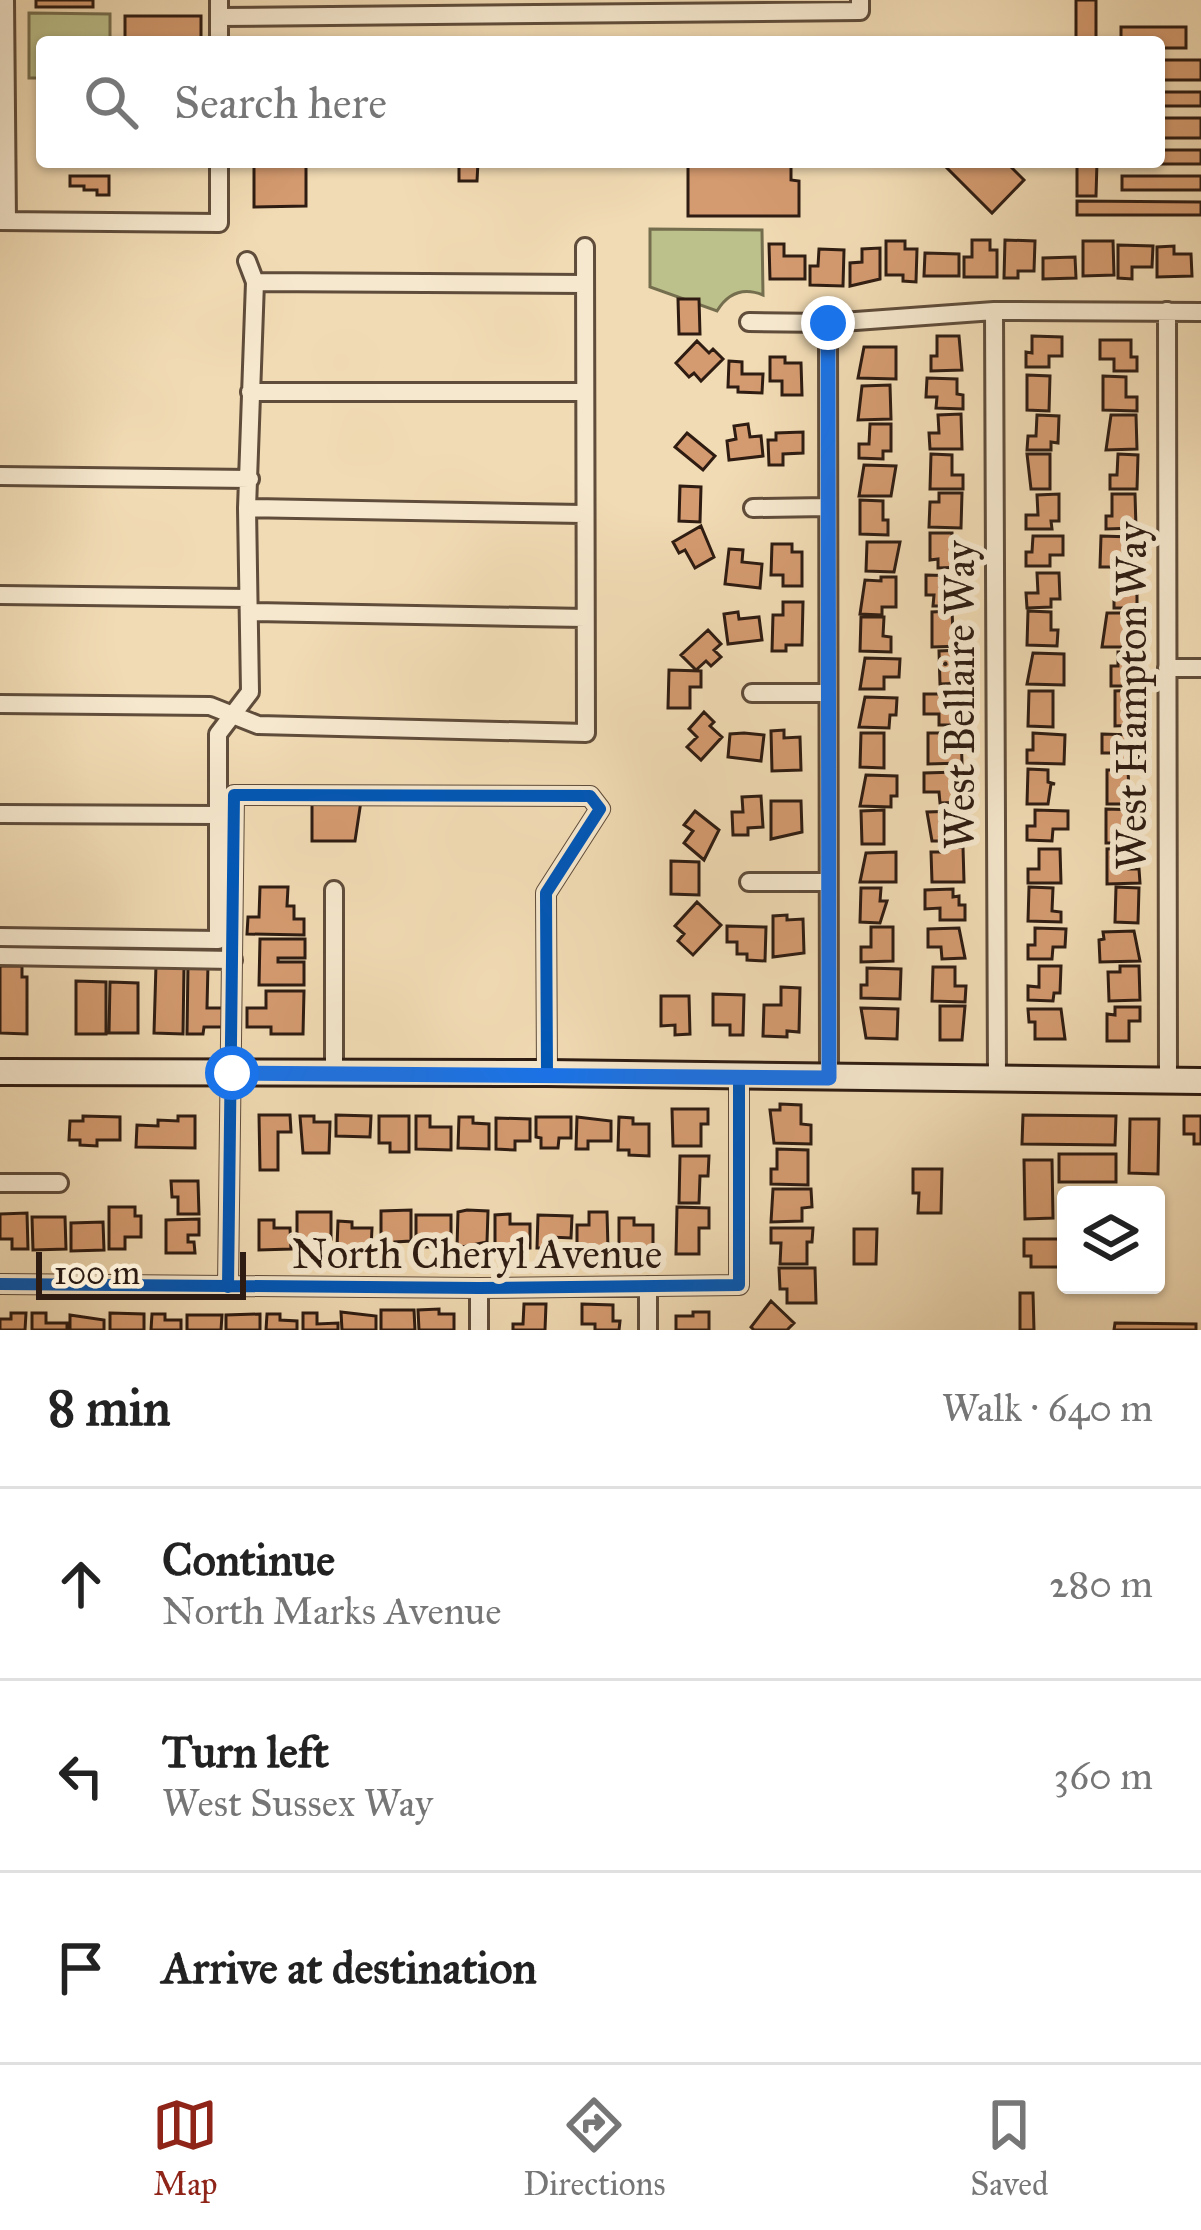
<!DOCTYPE html>
<html lang="en">
<head>
<meta charset="utf-8">
<style>
	:root { --surface:#fff; --page:#f2f2f2; --text:#222; --muted:#767676; --line:#e0e0e0; --accent:#8f2418 }
	body { margin:0; font-family:"IM FELL Great Primer",serif; background:var(--page); color:var(--text) }
	.controls { position:absolute; right:36px; bottom:36px; display:grid; overflow:hidden; border-radius:12px; box-shadow:0 3px 9px #0004 }
	.controls button { width:108px; height:108px; display:grid; place-items:center; padding:0; border:0; border-bottom:3px solid var(--line); background:var(--surface); color:var(--text); font:60px sans-serif }
	.scale { position:absolute; left:36px; bottom:30px; width:210px; box-sizing:border-box; padding-left:12px; border:6px solid #2e1c12; border-top:0; font-size:33px; line-height:42px; white-space:nowrap; color:#2e1c12; -webkit-text-stroke:9px #f6e8ce; paint-order:stroke }
	.stop { position:absolute; width:36px; height:36px; margin:-27px; border:9px solid #1a73e8; border-radius:50%; background:#fff }
	.stop.end { background:#1a73e8; border-color:#fff; box-shadow:0 3px 12px #0008 }
	.list { margin:0; padding:0; list-style:none }
	h2 { display:flex; justify-content:space-between; align-items:center; height:156px; margin:0; padding:0 48px; font-size:51px }
	h2 small { font-size:39px; font-weight:400; color:var(--muted) }
	.list li { display:grid; grid-template-columns:78px 1fr auto; gap:36px; align-items:center; box-sizing:border-box; height:192px; padding:0 48px; border-top:3px solid var(--line) }
	.list b { display:block; font-size:45px; white-space:nowrap }
	.list p { margin:0; font-size:39px; white-space:nowrap; color:var(--muted) }
	.list em { font-size:39px; font-style:normal; color:var(--muted) }
	.icon { flex:none; width:66px; height:66px; fill:none; stroke:currentColor; stroke-width:2; stroke-linecap:round; stroke-linejoin:round }
	.map { position:relative; flex:none; width:1201px; height:1330px; overflow:hidden }
	.search { position:absolute; background:var(--surface); box-shadow:0 3px 9px #0004; left:36px; right:36px; top:36px; height:132px; display:flex; align-items:center; gap:30px; box-sizing:border-box; padding:0 42px; border-radius:12px; color:var(--muted); font-size:45px }
	.sheet { height:732px; background:var(--surface) }
	nav { display:flex; justify-content:space-around; align-items:center; box-sizing:border-box; height:168px; border-top:3px solid var(--line); background:var(--surface); font-size:33px; color:var(--muted) }
	nav a { display:grid; justify-items:center; gap:6px }
	nav .on { color:var(--accent) }
	.map>svg:first-child { display:block }
	.green { fill:#bcc08b; stroke:#756e4e; stroke-width:3 }
	.building { fill:#d59b70; stroke:#2e1c12; stroke-width:3 }
	.lines { fill:none; stroke-linecap:round; stroke-linejoin:round }
	.minor-casing { stroke:#5f4c3a; stroke-width:22 }
	.secondary-casing { stroke:#2e1c12; stroke-width:30 }
	.minor { stroke:#f6e8ce; stroke-width:16 }
	.secondary { stroke:#f6e8ce; stroke-width:24 }
	.cycleway-casing { stroke:#f6e8ce; stroke-width:20 }
	.cycleway { stroke:#0057b8; stroke-width:12 }
	.route { stroke:#1a73e8; stroke-width:15 }
	.labels { text-anchor:middle; stroke-width:12; stroke-linejoin:round; paint-order:stroke }
	.street-label { font-size:42px; fill:#2e1c12; stroke:#f6e8ce }
</style>
</head>
<body>
<div class="map">
<svg width="1201" height="1330" viewBox="0 0 1201 1330">
	<rect width="100%" height="100%" fill="#f1dbb4"/>
	<filter id="stains"><feTurbulence type="fractalNoise" baseFrequency=".00167" numOctaves="4"/><feColorMatrix values="0 0 0 0 .2 0 0 0 0 .09 0 0 0 0 .02 0 0 0 .5 -.17"/></filter>
	<radialGradient id="worn" r=".72"><stop offset=".6" stop-color="#630" stop-opacity="0"/><stop offset="1" stop-color="#630" stop-opacity=".3"/></radialGradient>
	<path class="green" d="M29 13 110 14V42H42V78H29Z
		M650 229 762 230 763 295C743 287 728 293 717 311L650 287Z"/>
	<path class="building" d="M36 0H93V7H36Z
		M1076 0H1096V42H1076Z
		M125 16H201V42H125Z
		M1121 27H1186V48H1159V42H1121Z
		M1159 60H1201V80H1159Z
		M1159 92H1201V106H1159Z
		M1159 118H1201V138H1159Z
		M1159 150H1201V164H1122L1159 162Z
		M254 162H306V206L254 207Z
		M459 162H526V163L478 162 477 181H459Z
		M688 162H799L791 165V180L799 181V216H688Z
		M941 162H1006L1024 180 992 213Z
		M1077 162H1097L1096 196H1077Z
		M70 176H109V195H97V190H84V186H70Z
		M1122 176H1201V190H1122Z
		M1077 201 1201 202V215H1077Z
		M972 240H990V250H997V277H964V257H972Z
		M1005 240 1035 241 1034 271H1018V278H1004Z
		M886 241H905V249H917L916 282 903 281V275H886Z
		M1083 241H1113L1114 275 1083 276Z
		M769 244H784V256H805V279H770Z
		M1118 245 1153 246 1152 267H1132V279L1118 278Z
		M1174 246V254H1191L1192 276 1157 277V247Z
		M880 248V279L850 286V263L862 262V249Z
		M819 249 844 250 843 286 810 285V266H818Z
		M925 253 959 254V276H924Z
		M1075 257 1076 278 1043 279V258Z
		M678 299H699L700 334H679Z
		M937 336H959L962 370 931 371V356H937Z
		M1032 336 1062 337V356H1049V367H1026V352L1032 353Z
		M1100 340H1131V357H1137V371H1114V359H1100Z
		M697 341 709 353 713 349 723 359 701 381 694 373 689 377 676 363Z
		M864 347H896V379L858 378Z
		M770 357H785V363H801L802 395H782V381H770Z
		M729 361 742 362V374H763L762 393 738 392V387H728Z
		M1027 375 1050 376 1049 411 1027 410Z
		M1103 376 1126 377V397H1137V411L1103 410Z
		M927 378 957 379V394L963 395V409L936 408 937 397H926Z
		M890 385 891 419 858 420 862 386Z
		M961 414 962 449H930L929 433H939L938 415Z
		M1037 415 1059 416 1058 443 1051 442V450H1027L1028 436H1036Z
		M1111 415H1136L1137 449 1106 450Z
		M748 424 750 437 761 436 763 456 729 460 727 441 736 439 734 426Z
		M870 424H891V451H883V459L859 458V444H869Z
		M803 432V453L783 454V465H769L768 440H776V433Z
		M687 433 715 456 703 470 675 447Z
		M931 454 952 455V475H963V489H930Z
		M1027 454H1050V489H1031Z
		M1118 454 1138 455 1137 489H1110V475H1117Z
		M864 465 896 466 891 496H859Z
		M680 486 701 487 700 522 679 521Z
		M939 493H962L961 528 929 527 930 502H939Z
		M1059 494V521H1051L1052 529H1026V515H1038L1037 495Z
		M1112 494H1135L1136 528 1106 529V516H1112Z
		M860 500 883 501V520H888V535L860 534Z
		M701 526 714 557 695 568 685 550 679 553 673 542Z
		M930 533H952V554L963 553V567L938 568V559L930 560Z
		M1033 536H1063V555H1050V566H1026V552H1032Z
		M1101 536 1132 537 1138 567H1100Z
		M867 542H900L894 572 866 571Z
		M772 544H792V552H802V586H783V575H771Z
		M729 549 743 550 742 562 762 564 760 588 725 584Z
		M1114 572 1137 573V608H1114Z
		M1037 573H1059L1060 599H1051V607L1027 608 1026 593H1038Z
		M926 575 958 576 957 592H963V606H933L934 595H926Z
		M881 577H896V607H882V615L860 614 865 580 881 581Z
		M783 602H803L802 645H786V651H772L773 615H783Z
		M952 611 953 632H963L964 646 932 647V612Z
		M1028 611 1051 612V630H1058L1057 646 1027 645Z
		M738 612 739 619 759 617 762 640 728 644 724 614Z
		M1107 613H1128L1127 633 1138 634V647H1102Z
		M861 617H884L883 636 891 637V652L860 651Z
		M708 630 721 644 714 650 721 657 711 666 706 661 696 670 681 655Z
		M962 650 963 683 940 684 939 651Z
		M1118 652H1138L1139 686H1111V666H1118Z
		M1033 653 1064 654V685L1027 684Z
		M865 658 900 659 899 677H884V689H860Z
		M669 670 701 671V687H690V708H668Z
		M1138 690 1139 725 1115 726V691Z
		M1029 691H1053V727L1028 726Z
		M924 694H957V710H964V725H939V714H924Z
		M865 697 897 698 896 715H890L889 728 859 727Z
		M704 712 714 722 710 726 722 737 701 760 687 747 697 737 689 729Z
		M784 730V738L800 737 801 770 772 771 771 731Z
		M744 733 764 735 761 761 728 757 730 734Z
		M861 733H884V768L860 767Z
		M928 733H961L962 763 928 764Z
		M1033 733 1065 735 1064 764 1027 763V750H1033Z
		M1102 734 1133 735V749H1139V764H1115L1116 753H1102Z
		M1028 769 1048 770V782L1055 784H1051L1048 804H1027Z
		M1107 770H1128L1129 790H1139V804H1107Z
		M958 772V788H964V802L940 803 939 792H924V773Z
		M866 775 897 776V796H891V807L860 806Z
		M761 796 763 827 748 828V835H733L732 812H743L742 797Z
		M312 800 361 801 355 841H312Z
		M771 801H801L802 832 771 839Z
		M1106 809 1138 810 1137 843H1106Z
		M884 810V844H862L861 811Z
		M1035 810 1068 811V829H1053L1052 841 1027 840V826H1035Z
		M695 811 719 830 704 860 684 843 693 831 684 825Z
		M959 811V827H964L965 841H932L927 812Z
		M963 847 964 882H932L931 852H940V848Z
		M1129 848V869H1139L1140 883 1107 884V849Z
		M1039 849H1060L1061 883H1028V869H1039Z
		M896 852V882H860L866 853Z
		M671 861 699 862V895L671 894Z
		M260 887H288L287 906H294V919H304V935L247 934 248 917H259Z
		M1029 887 1053 888 1052 911 1061 912V922L1028 921Z
		M1116 887 1139 888 1138 923 1115 922Z
		M861 888H881L880 901H887L880 923 860 922Z
		M953 889V897L959 896V905H965V920H940V908L925 909V890Z
		M697 902 721 925 693 955 678 941 684 934 675 926Z
		M787 915V920L803 919 804 953 773 957V916Z
		M727 926 766 927 765 961 747 960V954H737V942H727Z
		M871 927H893V961L861 962V947H871Z
		M959 928 965 958 942 959 941 947H928V929Z
		M1035 928 1066 929 1065 947H1053L1052 959H1028V945H1035Z
		M1134 931 1140 961 1100 962 1099 940 1104 939 1103 932Z
		M260 939H305V958H278V962H304V985H259Z
		M156 965 184 966 183 1034 154 1033Z
		M188 965H208L207 1008H225V1027H204L203 1034H187Z
		M0 966H22V977H27V1034L0 1033Z
		M1039 966H1061L1060 993H1054L1053 1001 1028 1000V986L1039 987Z
		M1120 966H1139L1140 1000 1109 1001 1108 972H1120Z
		M933 967H955V986H966L965 1002 932 1001Z
		M867 968 901 969 900 999 861 998V985H867Z
		M76 981 106 982V1034H76Z
		M110 982 138 983V1033H109Z
		M781 987 800 988 799 1032 787 1031V1037L763 1036 764 1005H781Z
		M266 991H304L303 1034H271V1027H247V1008H266Z
		M713 994 744 995 743 1035H730V1025H713Z
		M661 996H689L690 1034 675 1035V1025L661 1026Z
		M940 1006H965L962 1040H940Z
		M1115 1007H1140V1021H1129V1041H1107V1014L1115 1015Z
		M861 1008 898 1009 897 1039 866 1038Z
		M1028 1009H1061L1065 1039H1035V1022H1029Z
		M780 1104 801 1105V1124L811 1125V1144L774 1143 770 1110H780Z
		M672 1109H708V1124H701V1146H673Z
		M259 1115H290L291 1132H278V1170H260Z
		M336 1115 371 1116 370 1137 336 1136Z
		M1023 1115 1116 1116 1115 1145 1022 1144Z
		M83 1116 120 1117V1140H97V1146L80 1145V1140H69L70 1121H83Z
		M178 1116H195V1148L136 1147 137 1125 158 1126V1120L178 1121Z
		M300 1116H314V1122H330L329 1153H303Z
		M379 1116H409V1152H390V1143H379Z
		M416 1116H430V1127H451V1150L416 1149Z
		M1184 1116H1201V1144H1194V1134H1184Z
		M459 1117H473V1123L489 1124V1149L458 1148Z
		M536 1117H571V1138H559L558 1148H541V1138L536 1137Z
		M577 1117 611 1121V1141H588V1149H576Z
		M619 1117 633 1118V1124H649V1156L629 1155V1150H618Z
		M496 1118 530 1119V1141H515V1150L496 1149Z
		M1130 1119H1159L1158 1174 1129 1173Z
		M777 1149 808 1150V1185L771 1184V1169H777Z
		M1059 1154H1116V1182H1059Z
		M680 1156H709L708 1176H700L699 1203H679Z
		M1024 1160H1052L1053 1218 1025 1219Z
		M913 1169H942L941 1213H918L919 1193H913Z
		M171 1181H198L199 1214H178V1197H172Z
		M773 1189H811L812 1207 802 1208V1221L771 1222Z
		M109 1207H135V1216H141V1237H125V1249H109Z
		M677 1207 709 1208V1228H699V1254H676Z
		M411 1210V1241L395 1242V1248H381V1211Z
		M467 1210 488 1211 487 1242 457 1248 458 1212Z
		M297 1212H331V1239H311V1251H297Z
		M589 1212H607L608 1249H577V1225H589Z
		M27 1213 28 1249H12V1239H0V1214Z
		M510 1214V1224H530V1248H495V1215Z
		M416 1215H451V1236H431L430 1247H416Z
		M538 1215 572 1216 571 1238 551 1237 550 1248H537Z
		M32 1217H65L66 1249 33 1250Z
		M619 1218H634V1225H653V1247L619 1246Z
		M199 1219V1235H188V1242H194L195 1253H166V1220Z
		M259 1220H274V1228H290L291 1249 259 1250Z
		M338 1221 352 1222V1228H372L371 1249 337 1248Z
		M103 1222 104 1250 71 1251V1223Z
		M771 1228H813L812 1242H807V1264H780L781 1243H771Z
		M854 1229H877L876 1264H854Z
		M1024 1239H1066V1267H1031V1256H1024Z
		M779 1268H815L816 1303H787V1289H780Z
		M1020 1293H1033L1034 1330H1020Z
		M771 1301 794 1323 787 1330H754L751 1327Z
		M524 1304H546L545 1330H513V1324H523Z
		M582 1304 613 1305V1321H620L619 1330H595V1324H582Z
		M439 1309V1314H454V1330H419L418 1310Z
		M381 1310H414L415 1330H381Z
		M341 1312 376 1316V1330H342Z
		M693 1312H709V1330H676V1316H693Z
		M11 1313H26L25 1330H0V1319H11Z
		M32 1313H46V1323H67V1330H32Z
		M110 1313 144 1314V1330H110Z
		M303 1313H317V1324L338 1323V1330H303Z
		M152 1314H165V1320H181V1330H151Z
		M260 1314V1330H226V1315Z
		M267 1314H280V1320L297 1321V1330H266Z
		M70 1315 104 1320V1330H70Z
		M187 1315H222L221 1330H187Z
		M1115 1323 1196 1324V1330H1114Z"/>
	<g class="lines">
		<g class="minor-casing">
			<path id="minor" d="M5 0 7 221
				M219 17 860 11V0
				M219 42V0
				M0 221 219 223V162
				M255 282 585 284
				M994 311 997 1080
				M1167 311 1168 1081
				M749 322 828 323 994 311 1201 312
				M828 323 829 1078
				M250 392H584
				M0 476 250 479
				M247 508 583 514
				M753 508 828 507
				M0 595 247 598
				M249 612 585 618
				M1167 668H1201
				M752 693H828
				M0 704 210 706 258 725 586 733 585 247
				M0 814 218 815
				M749 882H828
				M0 937 218 940V734L250 692 247 508 255 282 247 261
				M0 956 233 960
				M334 1073V890
				M0 1183H59
				M0 1284 479 1288 739 1285V1077
				M648 1286V1330
				M228 1287 234 795 590 796 600 809 546 893 547 1073
				M479 1288V1330"/>
		</g>
		<g class="secondary-casing">
			<path id="secondary" d="M0 1072 547 1073 1201 1081"/>
		</g>
		<use href="#minor" class="minor"/>
		<use href="#secondary" class="secondary"/>
		<g class="cycleway-casing">
			<path id="cycleway" d="M0 1284 479 1288 739 1285V1077
				M228 1287 234 795 590 796 600 809 546 893 547 1073"/>
		</g>
		<use href="#cycleway" class="cycleway"/>
	</g>
	<g class="lines">
		<path class="route" d="M232 1073 829 1078 828 323"/>
	</g>
	<g class="labels">
		<g class="street-label">
			<text transform="translate(959 695) rotate(-90)" y="15">West Bellaire Way</text>
			<text transform="translate(1131 696) rotate(-90)" y="15">West Hampton Way</text>
			<text x="477" y="1268">North Cheryl Avenue</text>
		</g>
	</g>
	<rect width="100%" height="100%" filter="url(#stains)"/>
	<rect width="100%" height="100%" fill="url(#worn)"/>
</svg>
<div class="controls">
<button><svg class="icon" aria-label="layers" viewBox="0 0 24 24"><path d="M12 4l9 5-9 5-9-5zM3 14l9 5 9-5"/></svg></button>
</div>
<div class="scale">100 m</div>
<div class="stop" style="left:232px;top:1073px"></div>
<div class="stop end" style="left:828px;top:323px"></div>
<div class="search"><svg class="icon" aria-label="search" viewBox="0 0 24 24"><circle cx="10" cy="10" r="6"/><path d="M15 15l6 6"/></svg>Search here</div>
</div>
<section class="sheet">
<h2>8 min<small>Walk · 640 m</small></h2>
<ul class="list">
<li><svg class="icon" aria-label="ahead" viewBox="0 0 24 24"><path d="M12 20V5M6 11l6-6 6 6"/></svg><div><b>Continue</b><p>North Marks Avenue</p></div><em>280 m</em></li>
<li><svg class="icon" aria-label="left" viewBox="0 0 24 24"><path d="M17 20v-9H6M10 6l-5 5 5 5"/></svg><div><b>Turn left</b><p>West Sussex Way</p></div><em>360 m</em></li>
<li><svg class="icon" aria-label="arrive" viewBox="0 0 24 24"><path d="M6 21V4h12l-3 4 3 4H6"/></svg><div><b>Arrive at destination</b></div></li>
</ul>
</section>
<nav>
<a class="on"><svg class="icon" aria-label="map" viewBox="0 0 24 24"><path d="M3 6l6-2 6 2 6-2v14l-6 2-6-2-6 2zM9 4v14M15 6v14"/></svg>Map</a>
<a><svg class="icon" aria-label="directions" viewBox="0 0 24 24"><path d="M12 3l9 9-9 9-9-9zM9 14v-3h6M13 9l2 2-2 2"/></svg>Directions</a>
<a><svg class="icon" aria-label="saved" viewBox="0 0 24 24"><path d="M7 4h10v16l-5-4-5 4z"/></svg>Saved</a>
</nav>
</body>
</html>
